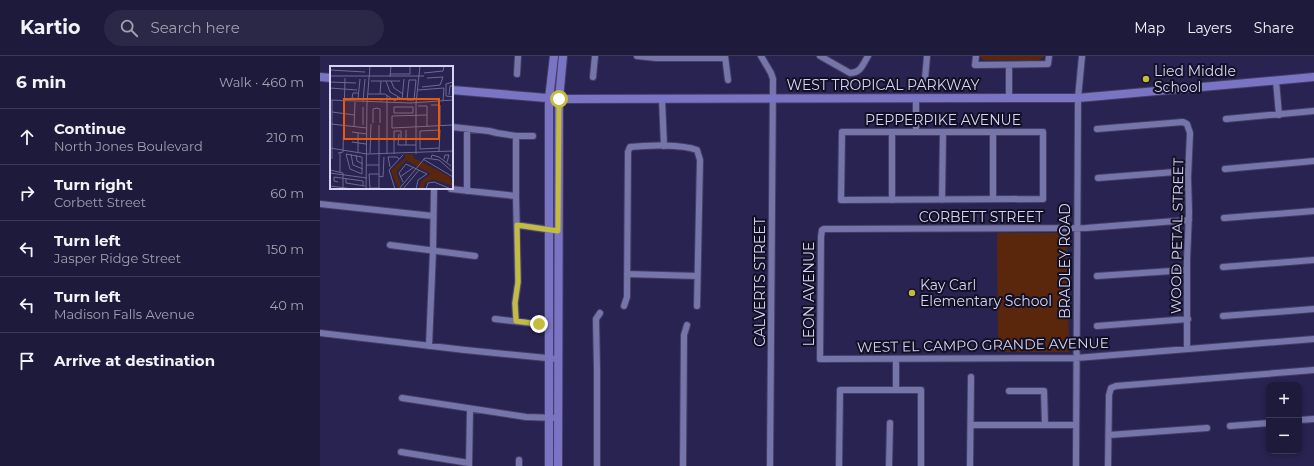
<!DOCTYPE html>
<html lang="en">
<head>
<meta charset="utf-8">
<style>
	:root { --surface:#1e1a3c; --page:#2b2747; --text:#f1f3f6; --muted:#a1a1af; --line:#3c3856 }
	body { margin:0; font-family:Montserrat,sans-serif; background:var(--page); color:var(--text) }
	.controls { position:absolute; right:12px; bottom:12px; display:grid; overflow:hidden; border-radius:8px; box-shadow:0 2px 6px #0003 }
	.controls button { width:36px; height:36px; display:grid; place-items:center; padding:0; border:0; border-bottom:1px solid var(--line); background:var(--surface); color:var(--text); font:20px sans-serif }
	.stop { position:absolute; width:12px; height:12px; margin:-9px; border:3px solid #c5bc3d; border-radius:50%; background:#fff }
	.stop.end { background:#c5bc3d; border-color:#fff; box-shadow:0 1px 4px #0008 }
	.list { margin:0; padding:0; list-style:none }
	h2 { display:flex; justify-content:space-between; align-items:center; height:52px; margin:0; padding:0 16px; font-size:17px }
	h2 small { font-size:13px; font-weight:400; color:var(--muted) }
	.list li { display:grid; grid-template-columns:26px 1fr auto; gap:12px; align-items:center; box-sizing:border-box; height:56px; padding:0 16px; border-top:1px solid var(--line) }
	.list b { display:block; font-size:15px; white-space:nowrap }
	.list p { margin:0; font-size:13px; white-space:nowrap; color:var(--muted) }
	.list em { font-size:13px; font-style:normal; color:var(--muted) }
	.icon { flex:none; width:22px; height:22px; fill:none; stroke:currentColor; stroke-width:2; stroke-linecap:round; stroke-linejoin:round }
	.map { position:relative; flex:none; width:994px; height:410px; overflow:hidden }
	header { display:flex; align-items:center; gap:24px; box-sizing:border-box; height:56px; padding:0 20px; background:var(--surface); border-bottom:1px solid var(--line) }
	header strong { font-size:19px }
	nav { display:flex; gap:22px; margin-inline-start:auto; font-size:14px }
	.search { width:280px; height:36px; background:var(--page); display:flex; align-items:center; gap:10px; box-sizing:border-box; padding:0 14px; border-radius:22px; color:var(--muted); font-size:15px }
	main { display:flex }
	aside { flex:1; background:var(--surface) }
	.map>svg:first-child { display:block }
	.green { fill:#5a270d }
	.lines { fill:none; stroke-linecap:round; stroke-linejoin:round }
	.minor-casing { stroke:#453e66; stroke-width:8 }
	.major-casing { stroke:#453e66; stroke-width:10 }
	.minor { stroke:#7675aa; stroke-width:6 }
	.major { stroke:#7a74c5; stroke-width:8 }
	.route { stroke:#c5bc3d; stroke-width:5 }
	.poi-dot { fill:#c5bc3d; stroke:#121024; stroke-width:1.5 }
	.labels { text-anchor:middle; stroke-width:4; stroke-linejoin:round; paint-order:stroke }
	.poi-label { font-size:14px; fill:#d5d5f3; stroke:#121024; text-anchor:start }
	.street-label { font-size:14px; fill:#d5d5f3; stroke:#121024 }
	.inset-road { fill:none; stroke:#6d6a91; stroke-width:1 }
	.view { fill:#e8590c; fill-opacity:0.15; stroke:#e8590c; stroke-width:2 }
	.inset-edge { fill:none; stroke:#d5d5f3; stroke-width:2 }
</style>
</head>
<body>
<header>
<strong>Kartio</strong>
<div class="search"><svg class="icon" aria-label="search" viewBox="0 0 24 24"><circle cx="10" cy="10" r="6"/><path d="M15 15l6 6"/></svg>Search here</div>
<nav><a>Map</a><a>Layers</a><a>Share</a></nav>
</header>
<main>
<aside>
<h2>6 min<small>Walk · 460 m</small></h2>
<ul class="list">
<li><svg class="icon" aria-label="ahead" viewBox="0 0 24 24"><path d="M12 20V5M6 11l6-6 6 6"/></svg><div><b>Continue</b><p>North Jones Boulevard</p></div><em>210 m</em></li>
<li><svg class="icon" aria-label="right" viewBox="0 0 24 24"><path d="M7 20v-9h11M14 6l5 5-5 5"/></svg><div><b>Turn right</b><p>Corbett Street</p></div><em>60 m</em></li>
<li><svg class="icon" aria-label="left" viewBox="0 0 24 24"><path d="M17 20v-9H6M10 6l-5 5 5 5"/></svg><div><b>Turn left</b><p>Jasper Ridge Street</p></div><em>150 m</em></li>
<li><svg class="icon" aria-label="left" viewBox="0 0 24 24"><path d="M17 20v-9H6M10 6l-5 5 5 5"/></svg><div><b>Turn left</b><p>Madison Falls Avenue</p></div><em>40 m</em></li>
<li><svg class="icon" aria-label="arrive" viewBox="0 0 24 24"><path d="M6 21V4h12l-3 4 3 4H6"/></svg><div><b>Arrive at destination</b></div></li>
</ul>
</aside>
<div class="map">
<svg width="994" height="410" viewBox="0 0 994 410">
	<rect width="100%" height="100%" fill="#282350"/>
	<path class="green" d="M659 0H724L722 2 718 4H664L661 2Z
		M677 177H747L749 296H678Z"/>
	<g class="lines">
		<g class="minor-casing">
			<path id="minor" d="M317 0 336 2H405
				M405 0 408 24
				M441 0 451 17 453 23 450 410
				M500 0 530 17C541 17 543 8 548 0
				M656 0 655 9 728 8 729 0
				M689 9V42
				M197 18 198 0
				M273 21 275 0
				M605 23 607 0
				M956 25 959 59
				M596 42V76
				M342 43 344 90
				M906 63 994 55
				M132 71 169 75 177 77 196 80H213
				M147 73V135
				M777 73 863 66 867 68 870 77 868 121 869 157 867 204V293
				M522 76H723V143L521 144Z
				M905 113 994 105
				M778 122 868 115
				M131 133 196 140
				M673 143V76
				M572 144V76
				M622 144 623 76
				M0 148 113 160
				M904 162 994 155
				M869 164 766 172 504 173 502 174 501 181 500 303 756 302 994 283
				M197 169 238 175
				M70 189 155 200
				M903 211 994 204
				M307 218 377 220
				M777 220 867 214
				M304 250 307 241 308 96 310 91C327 89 361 88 377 94L380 104 377 250
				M903 260 994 253
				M175 263 219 268
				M196 265 195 247 198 226 196 140V80
				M777 270 868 263
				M0 277 145 294 237 303
				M109 290 113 195 114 132
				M576 333V303
				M689 335H724L725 369
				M82 342 206 361 238 362
				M979 364 994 363
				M651 369H756
				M910 370 949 367
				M789 379 887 372
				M81 396 149 407
				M149 410 150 353
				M199 410V404
				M277 410V314L276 263 280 257
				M363 410 364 279 367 269
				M519 410 520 334H601V410
				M569 410 570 367
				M650 410 651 321
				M756 410 758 42 762 0
				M788 410 789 339 791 332 796 330 994 314"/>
		</g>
		<g class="major-casing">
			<path id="major" d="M0 21 11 22
				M132 34 239 43 758 42 994 21
				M229 410V43L234 0
				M238 410 239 43 243 0"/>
		</g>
		<use href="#minor" class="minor"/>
		<use href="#major" class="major"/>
	</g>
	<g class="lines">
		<path class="route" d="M219 268 196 265 195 247 198 226 197 169 238 175 239 43"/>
	</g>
	<g class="poi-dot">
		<circle cx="826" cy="23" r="4"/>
		<circle cx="592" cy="237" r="4"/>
	</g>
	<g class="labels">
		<g class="poi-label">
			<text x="834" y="20">Lied Middle<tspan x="834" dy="16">School</tspan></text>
			<text x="600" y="234">Kay Carl<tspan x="600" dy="16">Elementary School</tspan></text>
		</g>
		<g class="street-label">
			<text x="563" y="34">WEST TROPICAL PARKWAY</text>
			<text x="623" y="69">PEPPERPIKE AVENUE</text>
			<text x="661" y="166">CORBETT STREET</text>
			<text transform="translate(857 180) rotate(-89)" y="5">WOOD PETAL STREET</text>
			<text transform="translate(745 205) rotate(-90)" y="5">BRADLEY ROAD</text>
			<text transform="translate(440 226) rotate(-90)" y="5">CALVERTS STREET</text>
			<text transform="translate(489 238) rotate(-90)" y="5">LEON AVENUE</text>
			<text transform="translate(663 289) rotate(-1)" y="5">WEST EL CAMPO GRANDE AVENUE</text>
		</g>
	</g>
	<g transform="translate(10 10)">
		<rect width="123" height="123" fill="#282350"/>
		<path d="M75 88H83L84 92 120 111 123 120 103 113 95 117 93 123H89L91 115 101 108 76 94 66 106 71 119 68 122 61 104 75 92Z" fill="#5a270d"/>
		<path class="inset-road" d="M0 4 35 6M94 7 113 5 114 0M60 8H80V1M0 10H94M60 11 61 0H84M79 14H86L84 34H77ZM41 15H70M56 15 60 26 72 33M61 15 64 22 73 28M0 16 26 17M123 16 116 18V30L123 31M92 21 110 19 113 11 97 12M0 22 27 24M88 24 114 22 113 35M28 27H23L22 32 28 33 30 13M38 28H55L65 35 68 31M50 28 51 15M57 29V88M119 29 120 20H123M40 33 53 34M0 34 80 37 123 34M72 34 74 13M33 35 35 13M101 39H110V60M88 40H97V61M64 41H83V47H64ZM47 42 50 43V57M2 46 25 49M97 49 62 50V62L123 59M43 57V43L47 42M1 58 37 62M33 59V41M24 61 25 36M123 65V85M22 66 37 68M69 68 68 79H86M22 76 36 78M76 79V64M0 82 37 88 123 85M28 86V67M109 86 110 64 90 65V83L109 82M8 87 13 86 15 12M40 87 41 58M16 88 32 91V108L20 103ZM21 88 23 99 33 103M64 88V65H71V73L64 74M86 88V37L90 0M26 89 27 95 33 98M101 92 102 89 109 91 121 100M2 93V34M93 93 123 111M114 93 115 89H119L117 96M36 99H49M60 101 58 91H67L69 93M0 104 13 107V123M10 106V87M0 107 37 112M49 110 53 111 54 91M70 111 84 101M16 112V117L35 120M8 116 4 115V111L33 115V119M73 116 69 107 76 98 97 108M0 120 23 123M49 122H40L39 108H49M36 123 37 37 40 0M49 123V59M65 123 59 104 73 89M69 123 95 92 109 94 123 106M73 123 89 104M86 123 88 114 97 108M96 123 98 117 104 116 121 123"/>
		<path class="view" d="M14 33H109V73H14Z"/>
		<rect width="123" height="123" class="inset-edge"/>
	</g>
</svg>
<div class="controls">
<button>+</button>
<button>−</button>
</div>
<div class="stop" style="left:239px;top:43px"></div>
<div class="stop end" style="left:219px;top:268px"></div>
</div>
</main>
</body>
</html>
